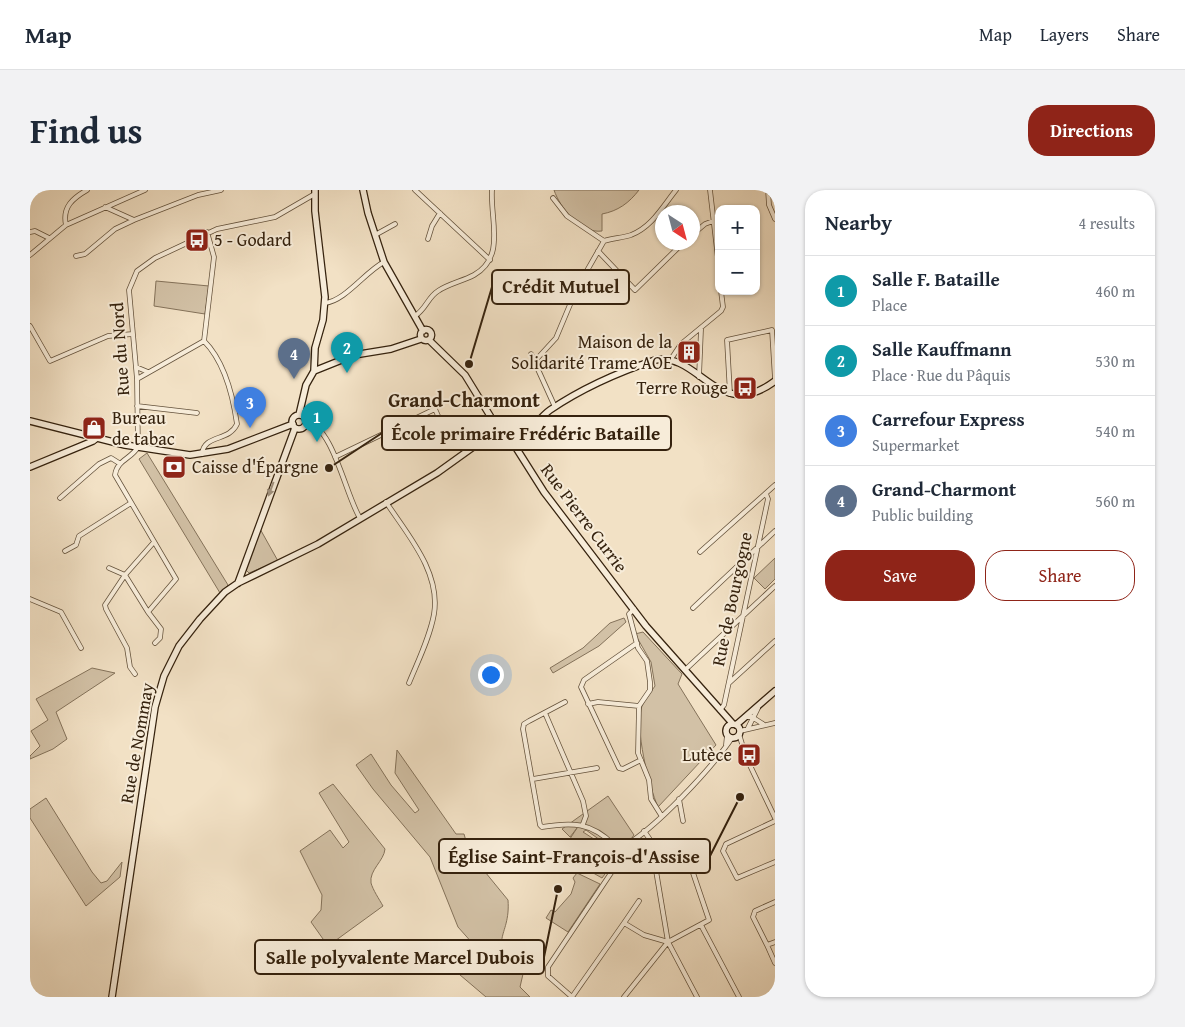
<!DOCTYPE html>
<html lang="en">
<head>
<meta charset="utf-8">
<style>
	:root { --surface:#fff; --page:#f2f2f3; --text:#1f2937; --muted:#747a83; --line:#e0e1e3; --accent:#8f2418 }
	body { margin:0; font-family:"Gentium Book Plus",serif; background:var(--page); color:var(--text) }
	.controls { position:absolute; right:15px; top:15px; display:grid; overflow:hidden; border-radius:10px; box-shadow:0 1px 4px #0004 }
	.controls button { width:45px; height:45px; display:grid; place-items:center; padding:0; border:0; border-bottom:1px solid var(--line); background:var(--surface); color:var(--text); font:25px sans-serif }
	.compass { position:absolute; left:625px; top:15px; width:45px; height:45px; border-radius:50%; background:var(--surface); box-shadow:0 1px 4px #0004; rotate:144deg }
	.you { position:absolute; left:460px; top:484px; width:18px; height:18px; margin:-12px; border:4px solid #fff; border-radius:50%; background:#1a73e8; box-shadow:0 0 0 8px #1a73e833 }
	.badge { display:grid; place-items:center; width:32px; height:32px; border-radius:50%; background:var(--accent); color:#fff; font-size:16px; font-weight:700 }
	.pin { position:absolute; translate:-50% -41px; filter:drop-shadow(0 1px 2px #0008) }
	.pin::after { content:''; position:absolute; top:26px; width:18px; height:15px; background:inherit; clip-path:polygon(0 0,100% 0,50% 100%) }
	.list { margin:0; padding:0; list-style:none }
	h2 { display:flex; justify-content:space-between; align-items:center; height:65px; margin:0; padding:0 20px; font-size:21px }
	h2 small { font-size:16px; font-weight:400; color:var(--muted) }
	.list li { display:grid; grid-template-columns:32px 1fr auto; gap:15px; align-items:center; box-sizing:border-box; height:70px; padding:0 20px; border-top:1px solid var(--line) }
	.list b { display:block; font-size:19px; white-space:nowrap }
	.list p { margin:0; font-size:16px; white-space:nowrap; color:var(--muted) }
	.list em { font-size:16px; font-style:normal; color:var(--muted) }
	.actions { display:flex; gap:10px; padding:15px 20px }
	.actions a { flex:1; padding:11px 0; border:1px solid var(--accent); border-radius:20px; text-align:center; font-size:18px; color:var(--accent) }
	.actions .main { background:var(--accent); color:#fff }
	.map { position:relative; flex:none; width:745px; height:807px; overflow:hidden; border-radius:20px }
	header { display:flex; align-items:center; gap:30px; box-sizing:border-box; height:70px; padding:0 25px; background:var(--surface); border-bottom:1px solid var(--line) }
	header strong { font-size:24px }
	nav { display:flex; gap:28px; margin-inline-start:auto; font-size:18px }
	.intro { display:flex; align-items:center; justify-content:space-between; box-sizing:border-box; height:120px; padding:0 30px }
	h1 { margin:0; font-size:35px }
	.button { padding:12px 22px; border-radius:20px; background:var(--accent); color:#fff; font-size:18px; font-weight:700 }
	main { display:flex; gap:30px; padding:0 30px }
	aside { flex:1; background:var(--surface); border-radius:20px; box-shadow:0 1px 4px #0004 }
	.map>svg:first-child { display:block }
	.green { fill:#d2c1a6; stroke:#84725a }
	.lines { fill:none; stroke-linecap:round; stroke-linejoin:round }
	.street-casing { stroke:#64523c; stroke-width:5.5 }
	.secondary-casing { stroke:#35220e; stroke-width:8 }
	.street { stroke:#f7ecd9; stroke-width:4 }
	.secondary { stroke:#f7ecd9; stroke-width:5.5 }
	.oneway { fill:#a0917e }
	.labels { text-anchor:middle; stroke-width:4; stroke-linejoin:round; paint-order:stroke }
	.poi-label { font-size:18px; fill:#35220e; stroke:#f7ecd9; text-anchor:start }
	.street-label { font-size:18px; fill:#35220e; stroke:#f7ecd9 }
	.quarter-label { font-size:20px; font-weight:bold; fill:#35220e; stroke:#f7ecd9 }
	.leader { fill:none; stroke:#35220e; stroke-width:2 }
	.callout-dot { fill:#35220e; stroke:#f7ecd9; stroke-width:2 }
	.callout { fill:#f7ecd9; stroke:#35220e; stroke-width:2 }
	.callout-label { font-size:19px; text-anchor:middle; font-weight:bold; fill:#35220e }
</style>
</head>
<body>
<header>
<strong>Map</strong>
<nav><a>Map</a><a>Layers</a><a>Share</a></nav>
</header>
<div class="intro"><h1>Find us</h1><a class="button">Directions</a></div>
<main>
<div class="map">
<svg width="745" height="807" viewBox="0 0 745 807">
	<rect width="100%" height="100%" fill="#f2e1c5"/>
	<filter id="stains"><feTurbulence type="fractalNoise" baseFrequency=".004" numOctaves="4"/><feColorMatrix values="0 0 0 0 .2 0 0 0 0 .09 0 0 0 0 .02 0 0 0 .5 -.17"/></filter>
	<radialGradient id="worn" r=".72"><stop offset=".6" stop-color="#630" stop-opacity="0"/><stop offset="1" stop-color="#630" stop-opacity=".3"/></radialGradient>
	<path class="green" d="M524 0H609C599 13 588 21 572 24V41C551 44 530 18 524 0Z
		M126 91 179 96 175 124 124 116Z
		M117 263 198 395 190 403 109 269Z
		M229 337 248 371 219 383 214 378Z
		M745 368V389L735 399 724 388Z
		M594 428 596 432 569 456 523 483 520 478 553 458 580 433Z
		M613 442 652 484 648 494 686 555 628 617C619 597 604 537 612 516 615 509 621 502 625 496L621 472 605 444Z
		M62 478 85 483 26 522 37 549 23 559 0 569V566L10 556 1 541 18 530 6 509Z
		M367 560 426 644H434L436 651 433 655 478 710C481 749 454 749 493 784L490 797 500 807H456L423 779 444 755 428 737 400 667 343 599 326 575 341 564 361 595 385 623 389 620 365 583Z
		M303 594 355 659C354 671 339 680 341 693 343 700 349 709 353 716L298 756 281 732 291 720 292 705 270 661 300 640 313 658 319 652 289 603Z
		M578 606 604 645 572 688 551 676 570 650 556 640 553 642 567 651 553 671 534 658 547 638 540 647 532 639Z
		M16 608 62 682 71 693 77 691 92 672 90 687 56 716 0 628V619Z
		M547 683 570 694 538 742 516 728 521 720 525 722 541 704 545 692 543 688Z"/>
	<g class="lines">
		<g class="street-casing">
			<path id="street" d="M385 0 460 70
				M680 0 689 77
				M738 0 739 15 745 29
				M523 8 537 26 574 51
				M75 17 104 30 168 5 191 0
				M36 35C32 17 43 8 57 0
				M0 42 5 41 19 48
				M345 45 365 34
				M662 45 675 34 683 31
				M398 49 402 36 410 23
				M574 51C583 48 592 48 601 45 622 37 633 16 646 0
				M568 61 605 100 654 52
				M0 65 36 35 115 0
				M46 66 55 64 85 39 104 30
				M295 113C315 111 335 82 354 72
				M385 126C396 119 398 107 408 101 418 94 433 91 444 85 476 67 460 30 462 0
				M0 136 20 171 78 146 103 144
				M501 164 525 217
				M641 169 651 154 691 121 693 117 691 101
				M504 172 526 148 547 98 574 51
				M106 177 118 182
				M669 187 671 139
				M107 189 174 151
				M700 204 697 150 742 140 745 189
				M107 216 167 223
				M276 232C303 235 316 307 330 328
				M172 264C174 244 199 252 207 234 203 206 194 171 174 151L184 67 177 42
				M305 267 405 219 409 228
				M30 308 69 274 81 268 89 273
				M356 312C377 344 411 382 404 424 400 447 388 471 379 493
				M35 361 46 355 49 346 101 313
				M670 362 745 295
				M79 378 95 385
				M95 385 118 422 146 389 85 285C87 270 101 269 108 257L107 189 99 100 107 81 125 68 187 39 245 27 283 5
				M0 409 31 422 51 458
				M663 418 745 341
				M604 419 599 424 608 458 617 471 620 492V500L609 516 608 563 619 590 621 609 631 625
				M118 422 131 439 130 448 125 453
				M607 453 554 490 551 497 589 578 593 579 611 570
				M655 480 745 396
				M105 484 100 477 97 458 76 419 75 415 95 385 124 352
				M699 493 745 451
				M535 512 499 531 494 534 493 539 510 635 512 637C542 632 561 632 584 655
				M558 514 568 512 609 516
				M690 520 694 515 738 309 736 304
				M515 523 553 611 556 626 553 634
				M715 527H722L733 534
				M718 538 728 518
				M710 541 745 533
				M709 544 716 567 745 628
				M696 555 697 545
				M503 589 567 578
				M649 609 653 631
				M745 631 696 654 693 661 707 688 745 672
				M614 641 621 651 638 752 667 807
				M580 661a7 7 0 1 1 14 0a7 7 0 1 1-14 0Z
				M593 657C626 638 681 579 702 548
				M745 712 725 721 723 727 737 755 745 752
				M594 733 609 711
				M671 735 709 807
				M737 755 745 773
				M542 807 518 786V777L583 680 585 668
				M542 807 594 733 614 745 638 752
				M594 807 638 752 679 730 660 674 657 672 626 677"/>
		</g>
		<g class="secondary-casing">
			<path id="secondary" d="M333 0 338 23 354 72 393 141
				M390.5 145a5.5 5.5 0 1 1 11 0a5.5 5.5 0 1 1-11 0Z
				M399 150 435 185 470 242 477 251 483 253
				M284 181 285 158 293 130 295 107 285 21V0
				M284 181 324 165 361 159 391 149
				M269 225 276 195 284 181
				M262 232a7 7 0 1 1 14 0a7 7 0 1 1-14 0Z
				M0 231 95 255 160 265 198 259 263 234
				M483 253 514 302 616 436 703 534
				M483 253C498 248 507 229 520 220 551 199 589 182 625 170 669 161 688 234 745 191
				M0 277 63 251 68 247
				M208 393 265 238
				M696 541a7 7 0 1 1 14 0a7 7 0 1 1-14 0Z
				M706 535 745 501
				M82 807 125 517 134 486 149 456 170 429 195 402 208 393 288 354 407 283 446 255 470 242"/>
		</g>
		<use href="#street" class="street"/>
		<use href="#secondary" class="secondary"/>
	</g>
	<defs><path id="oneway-solid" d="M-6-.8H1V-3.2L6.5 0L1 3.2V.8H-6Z" transform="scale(1.25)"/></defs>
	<use class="oneway" href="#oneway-solid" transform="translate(241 299) rotate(110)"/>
	<defs>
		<g id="bus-square" transform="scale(1.25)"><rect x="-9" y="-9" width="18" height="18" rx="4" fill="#8f2418" stroke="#f7ecd9"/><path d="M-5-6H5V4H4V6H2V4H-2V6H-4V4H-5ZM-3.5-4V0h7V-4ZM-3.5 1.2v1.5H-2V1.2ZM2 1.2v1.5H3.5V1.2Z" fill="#fff"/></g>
		<g id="building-square" transform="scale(1.25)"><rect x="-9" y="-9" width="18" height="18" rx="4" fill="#8f2418" stroke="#f7ecd9"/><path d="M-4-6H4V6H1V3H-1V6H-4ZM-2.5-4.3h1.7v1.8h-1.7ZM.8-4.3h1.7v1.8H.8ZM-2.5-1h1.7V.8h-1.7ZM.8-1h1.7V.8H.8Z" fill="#fff"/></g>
		<g id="shop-square" transform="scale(1.25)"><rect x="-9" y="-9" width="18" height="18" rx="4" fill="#8f2418" stroke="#f7ecd9"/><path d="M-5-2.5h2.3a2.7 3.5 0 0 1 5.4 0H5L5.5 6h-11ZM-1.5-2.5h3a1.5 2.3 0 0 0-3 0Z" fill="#fff"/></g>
		<g id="bank-square" transform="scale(1.25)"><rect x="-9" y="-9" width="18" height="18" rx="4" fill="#8f2418" stroke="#f7ecd9"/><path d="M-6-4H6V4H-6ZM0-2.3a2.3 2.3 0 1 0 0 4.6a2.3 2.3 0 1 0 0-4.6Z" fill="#fff"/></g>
	</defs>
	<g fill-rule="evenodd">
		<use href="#bus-square" x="167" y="50"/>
		<use href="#building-square" x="659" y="162"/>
		<use href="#bus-square" x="715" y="198"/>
		<use href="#shop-square" x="64" y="238"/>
		<use href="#bank-square" x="144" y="277"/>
		<use href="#bus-square" x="719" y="565"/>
	</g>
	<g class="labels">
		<g class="poi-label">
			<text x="184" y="56">5 - Godard</text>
			<text x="642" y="158" text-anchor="end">Maison de la<tspan x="642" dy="21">Solidarité Trame AOE</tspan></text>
			<text x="698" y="204" text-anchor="end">Terre Rouge</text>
			<text x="82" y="234">Bureau<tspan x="82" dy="21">de tabac</tspan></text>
			<text x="162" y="283">Caisse d'Épargne</text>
			<text x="702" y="571" text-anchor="end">Lutèce</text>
		</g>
		<g class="street-label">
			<text transform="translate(90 159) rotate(-94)" y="6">Rue du Nord</text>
			<text transform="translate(554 328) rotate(53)" y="6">Rue Pierre Currie</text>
			<text transform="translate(702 409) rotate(-78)" y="6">Rue de Bourgogne</text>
			<text transform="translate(107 553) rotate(-80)" y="6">Rue de Nommay</text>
		</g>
		<g class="quarter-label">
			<text x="434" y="217">Grand-Charmont</text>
		</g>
	</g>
	<path class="leader" d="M439 174L462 97M299 278L352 243M710 607L680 666M528 699L514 767"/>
	<g class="callout-dot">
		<circle cx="439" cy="174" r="5"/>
		<circle cx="299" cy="278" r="5"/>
		<circle cx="710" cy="607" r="5"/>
		<circle cx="528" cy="699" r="5"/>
	</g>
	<g class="callout">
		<rect x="462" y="80" width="137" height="34" rx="5"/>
		<rect x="352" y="226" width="289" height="34" rx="5"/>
		<rect x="409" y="649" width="271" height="34" rx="5"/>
		<rect x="225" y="750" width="289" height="34" rx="5"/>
	</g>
	<g class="callout-label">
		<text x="531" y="103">Crédit Mutuel</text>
		<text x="496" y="250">École primaire Frédéric Bataille</text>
		<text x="544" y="673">Église Saint-François-d'Assise</text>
		<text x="370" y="774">Salle polyvalente Marcel Dubois</text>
	</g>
	<rect width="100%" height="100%" filter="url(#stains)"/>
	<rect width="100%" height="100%" fill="url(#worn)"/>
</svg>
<div class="controls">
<button>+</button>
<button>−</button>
</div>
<svg class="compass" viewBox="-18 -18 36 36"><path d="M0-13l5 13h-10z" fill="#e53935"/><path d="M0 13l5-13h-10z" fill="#747a83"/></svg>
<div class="you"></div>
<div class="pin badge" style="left:287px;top:252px;background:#0f9aa8">1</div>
<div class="pin badge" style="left:317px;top:183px;background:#0f9aa8">2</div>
<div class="pin badge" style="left:220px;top:238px;background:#3f7fe0">3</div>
<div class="pin badge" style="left:264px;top:189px;background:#5c6f8a">4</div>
</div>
<aside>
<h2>Nearby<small>4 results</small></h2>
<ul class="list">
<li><span class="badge" style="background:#0f9aa8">1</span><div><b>Salle F. Bataille</b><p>Place</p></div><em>460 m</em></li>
<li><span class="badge" style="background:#0f9aa8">2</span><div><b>Salle Kauffmann</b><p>Place · Rue du Pâquis</p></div><em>530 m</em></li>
<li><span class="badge" style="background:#3f7fe0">3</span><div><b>Carrefour Express</b><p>Supermarket</p></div><em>540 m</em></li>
<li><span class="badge" style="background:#5c6f8a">4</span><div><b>Grand-Charmont</b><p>Public building</p></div><em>560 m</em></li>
</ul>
<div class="actions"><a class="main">Save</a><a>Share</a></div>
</aside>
</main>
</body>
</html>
